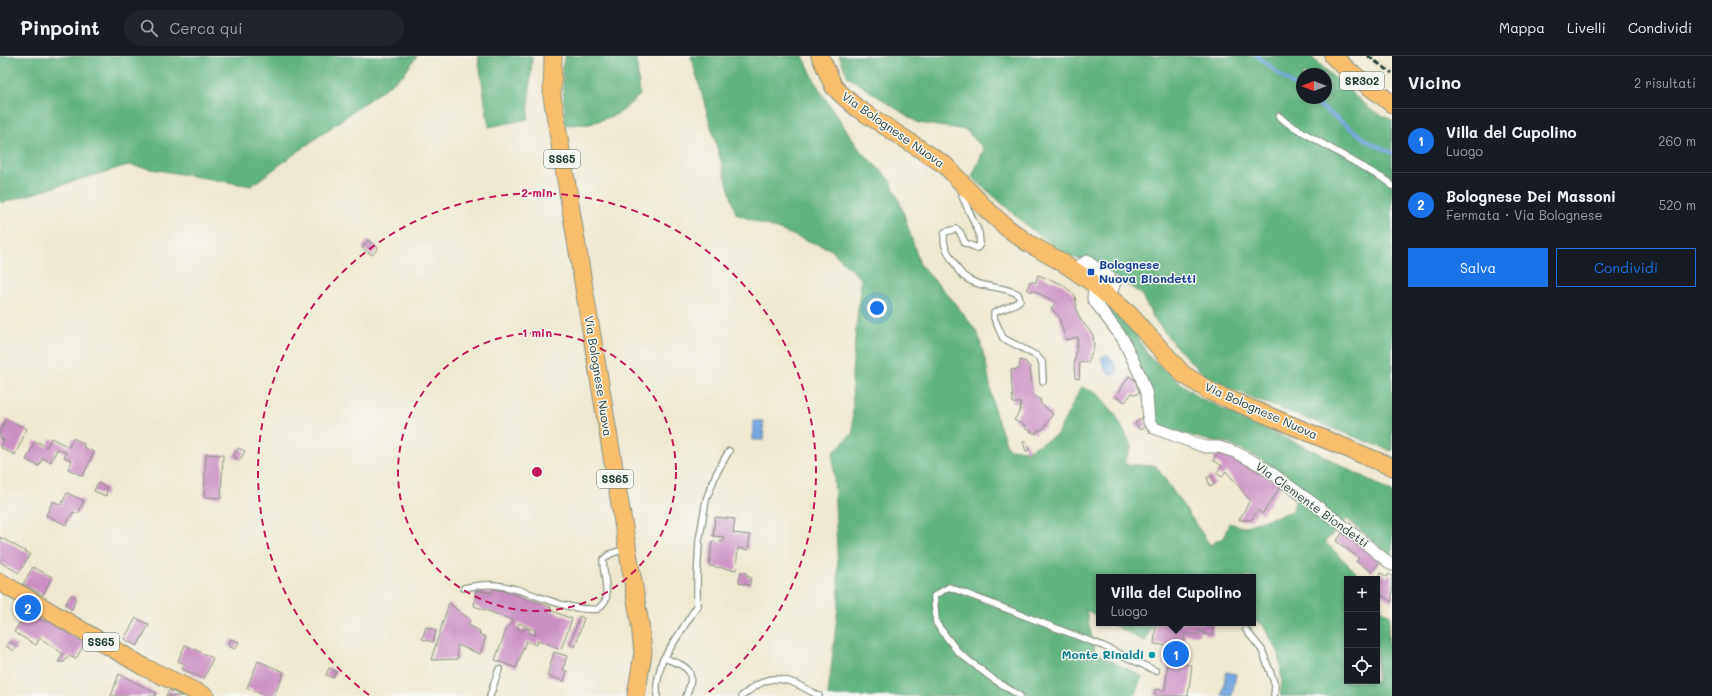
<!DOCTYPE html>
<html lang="it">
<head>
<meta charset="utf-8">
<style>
	:root { --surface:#171b24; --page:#20242c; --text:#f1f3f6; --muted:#9ea1a6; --line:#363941; --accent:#1a73e8 }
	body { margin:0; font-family:Mali,sans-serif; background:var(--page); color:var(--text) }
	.controls { position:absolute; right:12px; bottom:12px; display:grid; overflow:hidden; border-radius:0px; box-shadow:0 2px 6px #0003 }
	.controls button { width:36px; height:36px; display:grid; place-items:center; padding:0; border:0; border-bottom:1px solid var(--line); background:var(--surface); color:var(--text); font:20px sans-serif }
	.compass { position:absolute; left:1296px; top:12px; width:36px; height:36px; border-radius:50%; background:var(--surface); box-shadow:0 2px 6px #0003; rotate:270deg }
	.you { position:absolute; left:877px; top:252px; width:14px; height:14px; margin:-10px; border:3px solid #fff; border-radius:50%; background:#1a73e8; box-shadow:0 0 0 6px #1a73e833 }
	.badge { display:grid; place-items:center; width:26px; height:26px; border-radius:50%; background:var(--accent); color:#fff; font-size:13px; font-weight:700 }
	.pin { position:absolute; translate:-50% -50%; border:2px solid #fff; box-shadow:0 1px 4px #0006 }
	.popup { position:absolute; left:1096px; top:518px; width:160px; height:52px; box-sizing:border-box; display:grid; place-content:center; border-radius:0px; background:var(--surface); filter:drop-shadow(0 1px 3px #0005); font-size:13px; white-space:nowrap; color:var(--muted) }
	.popup b { font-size:15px; color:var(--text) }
	.popup::after { content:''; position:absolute; left:50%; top:100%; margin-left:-8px; border:8px solid transparent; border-top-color:var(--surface) }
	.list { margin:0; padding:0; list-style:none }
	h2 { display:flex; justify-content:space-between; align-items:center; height:52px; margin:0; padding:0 16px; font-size:17px }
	h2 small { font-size:13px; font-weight:400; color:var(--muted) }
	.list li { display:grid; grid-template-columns:26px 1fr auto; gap:12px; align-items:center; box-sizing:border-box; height:64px; padding:0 16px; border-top:1px solid var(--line) }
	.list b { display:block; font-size:15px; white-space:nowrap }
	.list p { margin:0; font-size:13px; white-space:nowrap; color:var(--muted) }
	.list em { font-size:13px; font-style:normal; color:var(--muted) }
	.actions { display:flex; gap:8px; padding:12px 16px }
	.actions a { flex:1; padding:9px 0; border:1px solid var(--accent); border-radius:0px; text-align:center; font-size:14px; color:var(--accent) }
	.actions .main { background:var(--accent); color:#fff }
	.icon { flex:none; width:22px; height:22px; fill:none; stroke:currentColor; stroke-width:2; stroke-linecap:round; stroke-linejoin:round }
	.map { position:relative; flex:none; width:1392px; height:640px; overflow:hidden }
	header { display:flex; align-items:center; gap:24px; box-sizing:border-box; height:56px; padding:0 20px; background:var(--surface); border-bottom:1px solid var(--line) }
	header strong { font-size:19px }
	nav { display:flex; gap:22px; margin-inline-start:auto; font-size:14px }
	.search { width:280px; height:36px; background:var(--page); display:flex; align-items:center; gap:10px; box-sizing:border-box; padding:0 14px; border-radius:22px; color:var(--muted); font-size:15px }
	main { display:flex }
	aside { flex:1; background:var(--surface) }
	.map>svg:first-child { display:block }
	.forest { fill:#61b480; stroke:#40785a; fill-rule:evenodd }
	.water { fill:#78a8e2; stroke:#4c728b }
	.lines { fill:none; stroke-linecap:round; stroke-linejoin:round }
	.stream { stroke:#78a8e2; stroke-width:3.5 }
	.building { fill:#ca90c2; fill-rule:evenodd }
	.lane-casing { stroke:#879282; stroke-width:8 }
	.street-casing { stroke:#879282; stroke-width:13 }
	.primary-casing { stroke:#879282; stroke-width:19 }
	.lane { stroke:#fff; stroke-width:5.5 }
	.street { stroke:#fff; stroke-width:11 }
	.primary { stroke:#f9bf6d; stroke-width:17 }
	.rail { stroke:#1f3d34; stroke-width:3; stroke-dasharray:6 3; stroke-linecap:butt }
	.ring { fill:none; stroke:#c2185b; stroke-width:2; stroke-dasharray:7 5 }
	.transit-dot { fill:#1a4fb4; stroke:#f6f6f2; stroke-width:1.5 }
	.culture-dot { fill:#0f9aa8; stroke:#f6f6f2; stroke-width:1.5 }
	.labels { text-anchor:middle; stroke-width:3; stroke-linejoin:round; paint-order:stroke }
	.shield { fill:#f6f6f2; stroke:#60746d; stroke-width:1 }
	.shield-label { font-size:11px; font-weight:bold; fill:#1f3d34 }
	.street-label { font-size:12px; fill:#1f3d34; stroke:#f6f6f2 }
	.transit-label { font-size:12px; font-weight:bold; fill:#164399; stroke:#f6f6f2; text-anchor:start }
	.culture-label { font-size:12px; font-weight:bold; fill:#0d838f; stroke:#f6f6f2; text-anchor:end }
	.centre { fill:#c2185b; stroke:#f6f6f2; stroke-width:2 }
	.ring-label { font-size:12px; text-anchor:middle; font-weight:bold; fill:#c2185b; stroke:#f6f6f2; stroke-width:3; stroke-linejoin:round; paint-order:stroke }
</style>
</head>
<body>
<header>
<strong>Pinpoint</strong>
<div class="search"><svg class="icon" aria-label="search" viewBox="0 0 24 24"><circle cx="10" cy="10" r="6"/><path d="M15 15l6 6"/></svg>Cerca qui</div>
<nav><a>Mappa</a><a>Livelli</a><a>Condividi</a></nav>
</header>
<main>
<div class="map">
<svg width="1392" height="640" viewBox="0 0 1392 640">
	<rect width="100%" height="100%" fill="#f6f6f2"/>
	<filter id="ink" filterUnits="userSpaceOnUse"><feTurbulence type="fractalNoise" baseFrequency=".025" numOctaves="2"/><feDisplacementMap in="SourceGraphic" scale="8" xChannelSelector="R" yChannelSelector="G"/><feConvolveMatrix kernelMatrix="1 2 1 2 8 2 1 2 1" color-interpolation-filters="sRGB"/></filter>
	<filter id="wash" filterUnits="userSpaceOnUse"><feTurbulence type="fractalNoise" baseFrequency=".012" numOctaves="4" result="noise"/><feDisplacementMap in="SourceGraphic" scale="16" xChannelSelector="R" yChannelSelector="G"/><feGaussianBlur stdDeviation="0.9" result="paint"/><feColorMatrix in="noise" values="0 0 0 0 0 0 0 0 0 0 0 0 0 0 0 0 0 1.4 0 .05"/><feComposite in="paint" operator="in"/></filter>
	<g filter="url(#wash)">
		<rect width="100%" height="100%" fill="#efe8d0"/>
		<path class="forest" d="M0 0H417L404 18 251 130 128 109 2 147 0 145Z
			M478 0H532L528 63 489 71Z
			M565 0H636L640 39 620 57 590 68 565 69 562 11Z
			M691 0H803L819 33 859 93 890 124 902 152 920 209 951 242 978 277 987 312 995 357 1008 393 1029 394 1057 379 1081 331 1097 337 1115 358 1132 390 1124 408 1156 410 1210 489 1224 481 1229 467 1243 471 1293 455 1296 439 1294 426 1259 402 1226 387 1203 383 1157 370 1151 362 1149 342 1099 246 1109 248 1130 269 1150 302 1198 341 1320 398 1392 436V501L1347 463 1325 486 1363 523H1347V625H1377V550L1390 560 1388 576 1392 640H1280L1282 627 1279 597 1262 568 1253 564V521H1099V561L1086 554 1095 596 1123 611 1142 620 1134 640H828L839 542 833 397 853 376 852 316 861 223 830 193 736 158Z
			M839 0H1310L1371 54 1392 64V395L1268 348 1229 332 1202 317 1177 292 1154 263 1141 238 1091 205 1070 201 1032 174 972 121 984 93 966 74 918 67 848 21ZM1302 18H1326V42H1302Z
			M1110 567H1153L1145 586Z"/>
		<path class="water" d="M1108 299C1113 306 1117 309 1116 317L1110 319 1105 314 1101 301Z
			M753 365H763L764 384H753Z
			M1226 616 1236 618 1232 640H1222Z"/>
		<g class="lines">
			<path class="stream" d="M1257 0 1302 36
				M1309 42 1369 86 1392 97"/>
		</g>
		<g id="blocks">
			<path class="building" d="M368 184 378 192 372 199 362 192Z
				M1038 219 1062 228 1075 239 1077 255 1080 263 1093 279 1094 290 1088 307 1080 305 1079 323 1075 322 1074 310 1078 281 1066 284 1058 259 1051 253 1056 246 1032 234 1031 236 1027 233 1030 225 1035 227Z
				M1020 304 1026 306 1030 311 1033 339 1041 344 1040 347 1053 358 1043 373 1037 375 1036 378 1024 372 1025 370 1014 364 1020 355 1021 347H1013L1011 314 1019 313Z
				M1129 320 1135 324 1139 335 1136 339 1132 337 1125 346 1116 341Z
				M1142 362 1147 369 1140 374 1135 367Z
				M6 363 27 373 15 399 1 392 4 384 0 382V376Z
				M51 382 69 391 73 382 84 388 83 391 94 396 83 420 68 413 72 405 64 401 66 397 57 393 51 406 43 402 39 410 26 404 35 385 47 391Z
				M1026 385 1029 394 1026 395 1023 386Z
				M238 392 245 395 240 404 233 401Z
				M1220 394 1282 429 1262 458 1258 454 1251 464H1239L1250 444 1226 415 1222 421 1216 417 1222 410 1213 404Z
				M206 398 223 399 221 442 204 441Z
				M1211 420 1215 428 1210 430 1207 422Z
				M98 427 107 432 106 440 94 435Z
				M67 437 84 445 78 458 73 456 66 469 46 459 53 445 61 449Z
				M715 461 735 463 733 477 750 479 748 494 738 492 736 514 709 510 712 485 723 486 724 481 713 480Z
				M1344 475 1381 504 1372 516 1356 505 1359 502 1336 485Z
				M0 481 30 498 19 517 0 506Z
				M33 511 52 521 43 539 23 528Z
				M741 516 747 517V521H751L750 529 739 527Z
				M1381 517 1387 521 1389 518 1392 520V546L1377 536V522Z
				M494 532 551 551 550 554 572 563 561 593 538 584 537 589 526 585 516 612 495 604 508 569 510 570 513 564 474 550 476 534 492 537ZM519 567 536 575 535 579 529 577 530 574 524 572 523 575 517 572Z
				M71 539 76 541 72 554 65 549Z
				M449 547 470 564 468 569 480 575 479 578 486 581 480 598 457 589 458 603 431 604Z
				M27 555 45 566 47 562 85 586 76 603 69 600 64 606H58L63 598 55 592 40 582 36 589 14 576Z
				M579 560 584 562 575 591 570 589Z
				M136 562 149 569 137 590 124 583Z
				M1156 567H1213V579L1204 578V576L1199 575V579L1185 578 1181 607 1192 609 1188 640H1155V633L1165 634 1170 590 1154 588Z
				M426 571 436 574 433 586 422 583Z
				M231 583 239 586 235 593 228 590Z
				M9 585 17 590 14 595 6 590Z
				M185 589 213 602 204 623 182 613 185 608 178 605Z
				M554 596 567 600 563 614 567 615 564 625 547 620Z
				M258 605 284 616 274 640H266L247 632Z
				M329 612 336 615 333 622 326 619Z
				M119 618 156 637 155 640H111Z
				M169 634 182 640H166Z"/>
		</g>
	</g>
	<g filter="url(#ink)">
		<use href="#blocks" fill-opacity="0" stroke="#879282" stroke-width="1"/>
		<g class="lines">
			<g class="lane-casing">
				<path id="lane" d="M1279 60 1287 67 1389 126 1392 130
					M965 134 962 140 979 177 980 188 977 192 965 187 960 176 956 173 945 176C942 187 946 193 951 202 954 206 956 211 959 215 973 234 1000 228 1018 238L1020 244C1013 251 1003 252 994 257V262L1003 282 1037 300 1042 306 1043 325
					M464 532C474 530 484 528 494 529 530 532 561 556 598 553 601 550 605 546 606 543 608 537 603 513 603 504L610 498 625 493
					M1246 574 1262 594 1275 629 1274 640
					M664 602C686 610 698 613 686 640
					M490 640 499 613
					M657 640V627L662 605 697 550V524L699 485 706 444 716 418 729 395
					M742 640C751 633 763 623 775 623 791 623 806 633 819 640
					M1020 640 993 623 958 596 936 567 934 540 949 531 1103 590 1156 615"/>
			</g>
			<g class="street-casing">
				<path id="street" d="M1073 214 1087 205 1115 226 1110 241
					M1094 228 1093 243 1123 283 1140 319 1147 339 1149 366 1154 372 1205 391H1219L1235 396 1262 410 1336 464 1392 509"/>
			</g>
			<g class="primary-casing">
				<path id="primary" d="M553 0 552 40 640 568 643 597 636 640
					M820 0 834 31 841 38 857 52 945 109 985 152 1006 171 1028 187 1065 208 1094 228 1130 259 1183 318 1211 336 1392 411
					M1333 0 1348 14 1392 48
					M0 526 144 611 205 640"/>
			</g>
			<use href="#lane" class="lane"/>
			<use href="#street" class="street"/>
			<use href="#primary" class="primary"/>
			<path class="rail" d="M1368 0 1392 17"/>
		</g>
	</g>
	<g class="ring">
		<circle cx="537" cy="416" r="139"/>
		<path d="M369 639A279 279 0 1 1 705 639"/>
	</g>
	<rect class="transit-dot" x="1087" y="212" width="8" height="8" rx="2"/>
	<circle class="culture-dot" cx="1152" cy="599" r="4"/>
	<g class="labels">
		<g class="shield">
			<rect x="1340" y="16" width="44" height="18" rx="3"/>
			<rect x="544" y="94" width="36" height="18" rx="3"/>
			<rect x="597" y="414" width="36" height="18" rx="3"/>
			<rect x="83" y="577" width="36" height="18" rx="3"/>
		</g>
		<g class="shield-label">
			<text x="1362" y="29">SR302</text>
			<text x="562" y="107">SS65</text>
			<text x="615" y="427">SS65</text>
			<text x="101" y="590">SS65</text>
		</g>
		<g class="street-label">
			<text transform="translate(893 74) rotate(35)" y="4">Via Bolognese Nuova</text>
			<text transform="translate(598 320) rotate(81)" y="4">Via Bolognese Nuova</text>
			<text transform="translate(1261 355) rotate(24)" y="4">Via Bolognese Nuova</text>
			<text transform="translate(1312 449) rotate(36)" y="4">Via Clemente Biondetti</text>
		</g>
		<g class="transit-label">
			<text x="1099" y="213">Bolognese<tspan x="1099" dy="14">Nuova Biondetti</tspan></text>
		</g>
		<g class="culture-label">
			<text x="1144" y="603">Monte Rinaldi</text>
		</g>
	</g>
	<circle cx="537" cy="416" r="6" class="centre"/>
	<g class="ring-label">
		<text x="537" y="141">2 min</text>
		<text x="537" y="281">1 min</text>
	</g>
</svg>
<div class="controls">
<button>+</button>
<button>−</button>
<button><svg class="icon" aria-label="locate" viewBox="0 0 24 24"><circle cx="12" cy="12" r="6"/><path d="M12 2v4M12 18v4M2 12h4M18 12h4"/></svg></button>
</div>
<svg class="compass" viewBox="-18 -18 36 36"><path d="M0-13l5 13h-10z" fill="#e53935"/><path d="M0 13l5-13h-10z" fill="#9ea1a6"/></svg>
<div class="you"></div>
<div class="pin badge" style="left:1176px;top:598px">1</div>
<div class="popup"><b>Villa del Cupolino</b>Luogo</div>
<div class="pin badge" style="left:28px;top:552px">2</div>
</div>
<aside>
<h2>Vicino<small>2 risultati</small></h2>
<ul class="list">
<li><span class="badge">1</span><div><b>Villa del Cupolino</b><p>Luogo</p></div><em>260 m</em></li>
<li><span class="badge">2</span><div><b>Bolognese Dei Massoni</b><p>Fermata · Via Bolognese</p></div><em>520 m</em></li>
</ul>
<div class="actions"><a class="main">Salva</a><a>Condividi</a></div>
</aside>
</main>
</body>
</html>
